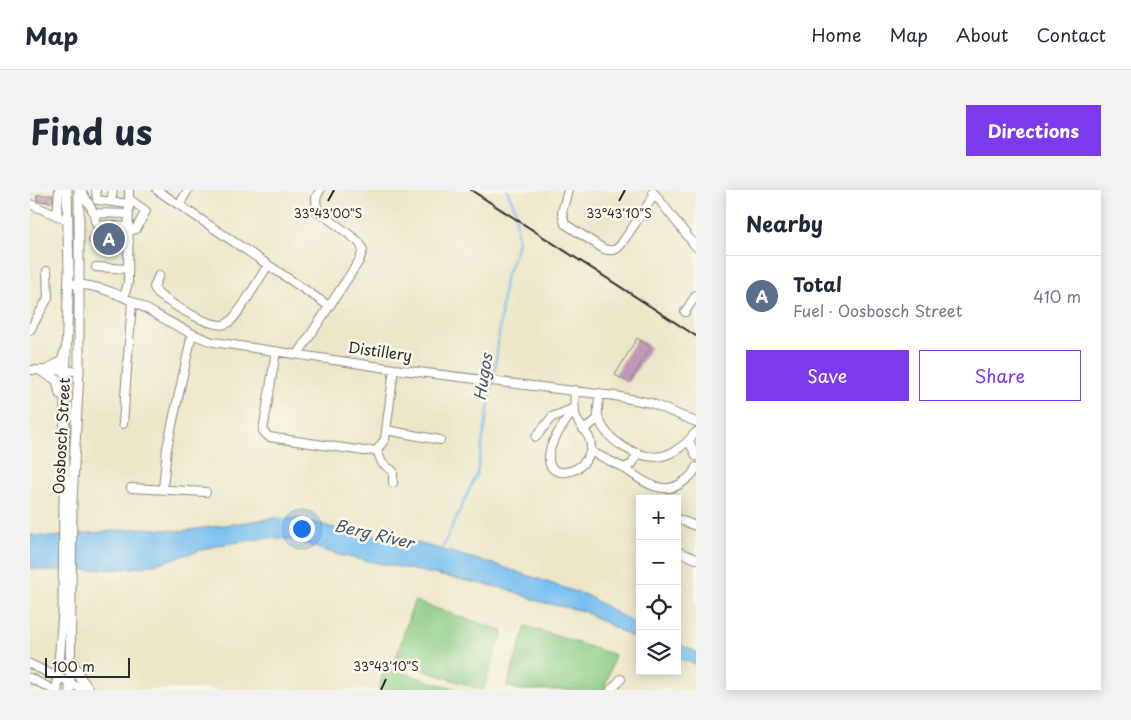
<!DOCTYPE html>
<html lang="en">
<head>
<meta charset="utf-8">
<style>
	:root { --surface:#fff; --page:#f2f2f3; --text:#1f2937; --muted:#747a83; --line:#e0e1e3; --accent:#7c3aed }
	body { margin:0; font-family:"Playpen Sans",sans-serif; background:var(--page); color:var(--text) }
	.controls { position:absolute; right:15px; bottom:15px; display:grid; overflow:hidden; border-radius:0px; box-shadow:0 2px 12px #0003 }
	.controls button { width:45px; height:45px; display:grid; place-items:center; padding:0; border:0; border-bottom:1px solid var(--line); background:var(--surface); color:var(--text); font:25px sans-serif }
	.scale { position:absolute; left:15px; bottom:12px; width:85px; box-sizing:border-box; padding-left:5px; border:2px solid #2b2b2b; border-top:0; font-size:14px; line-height:18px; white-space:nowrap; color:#2b2b2b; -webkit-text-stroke:4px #fbf7ec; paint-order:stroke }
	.you { position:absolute; left:271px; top:338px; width:18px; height:18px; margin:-12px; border:4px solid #fff; border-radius:50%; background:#1a73e8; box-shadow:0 0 0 8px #1a73e833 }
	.badge { display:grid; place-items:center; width:32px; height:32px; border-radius:50%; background:var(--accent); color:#fff; font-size:16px; font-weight:700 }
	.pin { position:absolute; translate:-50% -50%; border:2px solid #fff; box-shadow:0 1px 5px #0006 }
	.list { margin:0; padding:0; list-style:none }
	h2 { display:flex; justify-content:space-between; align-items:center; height:65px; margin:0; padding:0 20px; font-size:21px }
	h2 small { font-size:16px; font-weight:400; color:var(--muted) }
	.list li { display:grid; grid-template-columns:32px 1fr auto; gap:15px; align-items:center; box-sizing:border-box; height:80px; padding:0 20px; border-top:1px solid var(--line) }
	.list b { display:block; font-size:19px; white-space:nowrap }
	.list p { margin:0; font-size:16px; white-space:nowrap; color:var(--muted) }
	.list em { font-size:16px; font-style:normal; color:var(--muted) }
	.actions { display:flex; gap:10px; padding:15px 20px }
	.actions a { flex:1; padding:11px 0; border:1px solid var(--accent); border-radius:0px; text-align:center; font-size:18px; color:var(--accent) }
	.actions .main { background:var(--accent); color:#fff }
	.icon { flex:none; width:28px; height:28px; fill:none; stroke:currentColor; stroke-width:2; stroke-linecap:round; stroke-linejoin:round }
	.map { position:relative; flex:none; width:666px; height:500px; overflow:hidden; border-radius:0px }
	header { display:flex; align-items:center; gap:30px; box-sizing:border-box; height:70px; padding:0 25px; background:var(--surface); border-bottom:1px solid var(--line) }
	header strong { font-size:24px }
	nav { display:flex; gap:28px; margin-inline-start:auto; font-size:18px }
	.intro { display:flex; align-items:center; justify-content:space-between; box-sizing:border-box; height:120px; padding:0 30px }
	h1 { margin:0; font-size:35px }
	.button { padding:12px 22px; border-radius:0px; background:var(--accent); color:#fff; font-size:18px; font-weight:700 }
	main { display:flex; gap:30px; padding:0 30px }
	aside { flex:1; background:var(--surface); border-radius:0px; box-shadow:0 2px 12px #0003 }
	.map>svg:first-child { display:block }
	.green { fill:#89cb83; stroke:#5a7b57 }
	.water { fill:#78c0f0; stroke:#52768e }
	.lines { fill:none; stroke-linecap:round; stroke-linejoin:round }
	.stream { stroke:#78c0f0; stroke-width:2 }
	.building { fill:#c098b6 }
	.minor-casing { stroke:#8c887a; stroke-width:10 }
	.major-casing { stroke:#8c887a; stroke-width:11 }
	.minor { stroke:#fff; stroke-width:8 }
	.major { stroke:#fff; stroke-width:9 }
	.rail { stroke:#2b2b2b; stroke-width:2 }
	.ticks { fill:none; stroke:#2b2b2b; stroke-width:2 }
	.labels { text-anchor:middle; stroke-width:5; stroke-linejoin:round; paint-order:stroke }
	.street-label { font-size:15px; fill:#2b2b2b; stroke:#fbf7ec }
	.water-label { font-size:16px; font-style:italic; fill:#425866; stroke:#fbf7ec }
	.ticks-label { font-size:12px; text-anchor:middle; fill:#2b2b2b; stroke:#fbf7ec; stroke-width:5; stroke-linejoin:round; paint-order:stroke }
</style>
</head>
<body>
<header>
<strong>Map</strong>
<nav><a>Home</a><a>Map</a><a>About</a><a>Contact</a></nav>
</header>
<div class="intro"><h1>Find us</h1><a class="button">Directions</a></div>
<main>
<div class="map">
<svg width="666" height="500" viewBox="0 0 666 500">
	<rect width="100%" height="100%" fill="#fbf7ec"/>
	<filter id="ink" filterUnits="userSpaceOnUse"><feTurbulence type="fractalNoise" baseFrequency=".02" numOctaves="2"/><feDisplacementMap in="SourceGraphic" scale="10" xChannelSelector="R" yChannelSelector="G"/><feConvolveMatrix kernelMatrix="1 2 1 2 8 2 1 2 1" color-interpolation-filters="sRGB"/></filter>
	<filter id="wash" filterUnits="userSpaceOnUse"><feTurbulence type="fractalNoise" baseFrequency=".0096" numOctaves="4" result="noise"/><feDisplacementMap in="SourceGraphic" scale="20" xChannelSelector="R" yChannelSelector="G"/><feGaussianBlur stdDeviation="1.12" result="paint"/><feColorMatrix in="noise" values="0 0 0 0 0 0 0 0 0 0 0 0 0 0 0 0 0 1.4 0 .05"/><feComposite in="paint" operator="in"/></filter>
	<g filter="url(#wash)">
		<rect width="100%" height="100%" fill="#ece6c9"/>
		<path class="green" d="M384 411 473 441 453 500 365 471Z
			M496 436 585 465 574 500H490L477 496Z
			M355 477 427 500H348Z"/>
		<path class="water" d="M245 328 271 329 315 341 384 352 467 375 558 406 610 437V451L553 421 511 412 477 399 309 365 263 350 249 348H235L188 355 122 375 93 379 16 381 0 378V345L22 347 111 338 152 341Z
			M647 453 666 462V474L647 468Z"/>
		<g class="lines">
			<path class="stream" d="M464 188 475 89 486 61 488 51 485 18 477 0
				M411 361 447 283 463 192"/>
		</g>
		<g id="blocks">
			<path class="building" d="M7 5H23L22 12 7 11Z
				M63 40 93 42V46L79 47 63 44Z
				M607 148 621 157 599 193 585 185Z"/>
		</g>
	</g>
	<g filter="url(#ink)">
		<use href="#blocks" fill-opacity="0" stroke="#8c887a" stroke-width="1"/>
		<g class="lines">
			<g class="minor-casing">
				<path id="minor" d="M51 0 64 23 65 31 67 35 99 37
					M66 0 67 10 99 14
					M127 0 299 116
					M538 0 532 22 535 34 574 59C583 62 587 60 592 53L625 4
					M623 2 666 57
					M81 12 83 0
					M0 14 37 30
					M149 15 158 0
					M64 23 99 24
					M27 26 29 0
					M99 41 106 39 116 21 99 9
					M63 50 75 51
					M83 51 99 52
					M66 77 98 79
					M129 85 124 97 128 104C140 113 185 142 198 133 208 127 230 87 238 75
					M38 94C93 93 133 136 183 152L364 179 585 206 621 213 666 232
					M94 107 98 93 99 0
					M655 122 666 105
					M0 140 18 108 17 81
					M246 161 233 241 239 247 334 261 347 260 355 249 364 179
					M268 164 329 71 333 60 329 52 287 20 286 8 290 0
					M0 180 49 181
					M570 203C569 211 567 219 568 226 574 251 612 273 636 265 648 261 658 252 666 242
					M545 218C536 232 518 252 519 269 519 291 557 284 561 258 562 245 550 238 546 227 543 219 545 209 545 200
					M93 234 102 112
					M356 240 410 250
					M554 240 569 228
					M506 247 522 227 545 218
					M659 251 666 266
					M347 260 352 273 363 281V293
					M560 261 594 278 602 274 608 263
					M594 278C611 290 633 308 653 292 659 288 664 284 666 277
					M101 298 176 302
					M133 299 137 258 162 144
					M647 329 666 336
					M647 361 666 369
					M0 474 54 500
					M0 488 24 500
					M581 500 591 489"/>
			</g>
			<g class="major-casing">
				<path id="major" d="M11 181 27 190 30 204
					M15 181 32 171 35 161
					M42 471 51 489 59 500
					M27 500 33 421 35 194 39 82 37 0
					M40 500 42 311 49 181V0"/>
			</g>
			<use href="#minor" class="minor"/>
			<use href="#major" class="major"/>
			<path class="rail" d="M441 0 666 146"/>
		</g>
	</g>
	<path class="ticks" d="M298 11 304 0M589 11 595 0M351 500 356 489"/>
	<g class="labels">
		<g class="street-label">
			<text transform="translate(350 162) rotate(8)" y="5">Distillery</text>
			<text transform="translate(32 246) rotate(-87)" y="5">Oosbosch Street</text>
		</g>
		<g class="water-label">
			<text transform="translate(453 187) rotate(-81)" y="6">Hugos</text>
			<text transform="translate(344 344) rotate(13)" y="6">Berg River</text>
		</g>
	</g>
	<g class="ticks-label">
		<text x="298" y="28">33°43'00"S</text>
		<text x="589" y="28">33°43'10"S</text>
		<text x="356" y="481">33°43'10"S</text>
	</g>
</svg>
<div class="controls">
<button>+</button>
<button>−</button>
<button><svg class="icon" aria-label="locate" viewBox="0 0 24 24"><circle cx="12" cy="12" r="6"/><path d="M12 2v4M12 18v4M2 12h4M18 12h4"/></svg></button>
<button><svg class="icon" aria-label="layers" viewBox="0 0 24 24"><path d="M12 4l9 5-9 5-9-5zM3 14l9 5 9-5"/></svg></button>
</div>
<div class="scale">100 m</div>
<div class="you"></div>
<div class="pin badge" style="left:79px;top:49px;background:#5c6f8a">A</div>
</div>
<aside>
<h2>Nearby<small></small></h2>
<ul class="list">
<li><span class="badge" style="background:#5c6f8a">A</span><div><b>Total</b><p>Fuel · Oosbosch Street</p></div><em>410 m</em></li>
</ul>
<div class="actions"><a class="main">Save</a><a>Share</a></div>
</aside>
</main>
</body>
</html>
